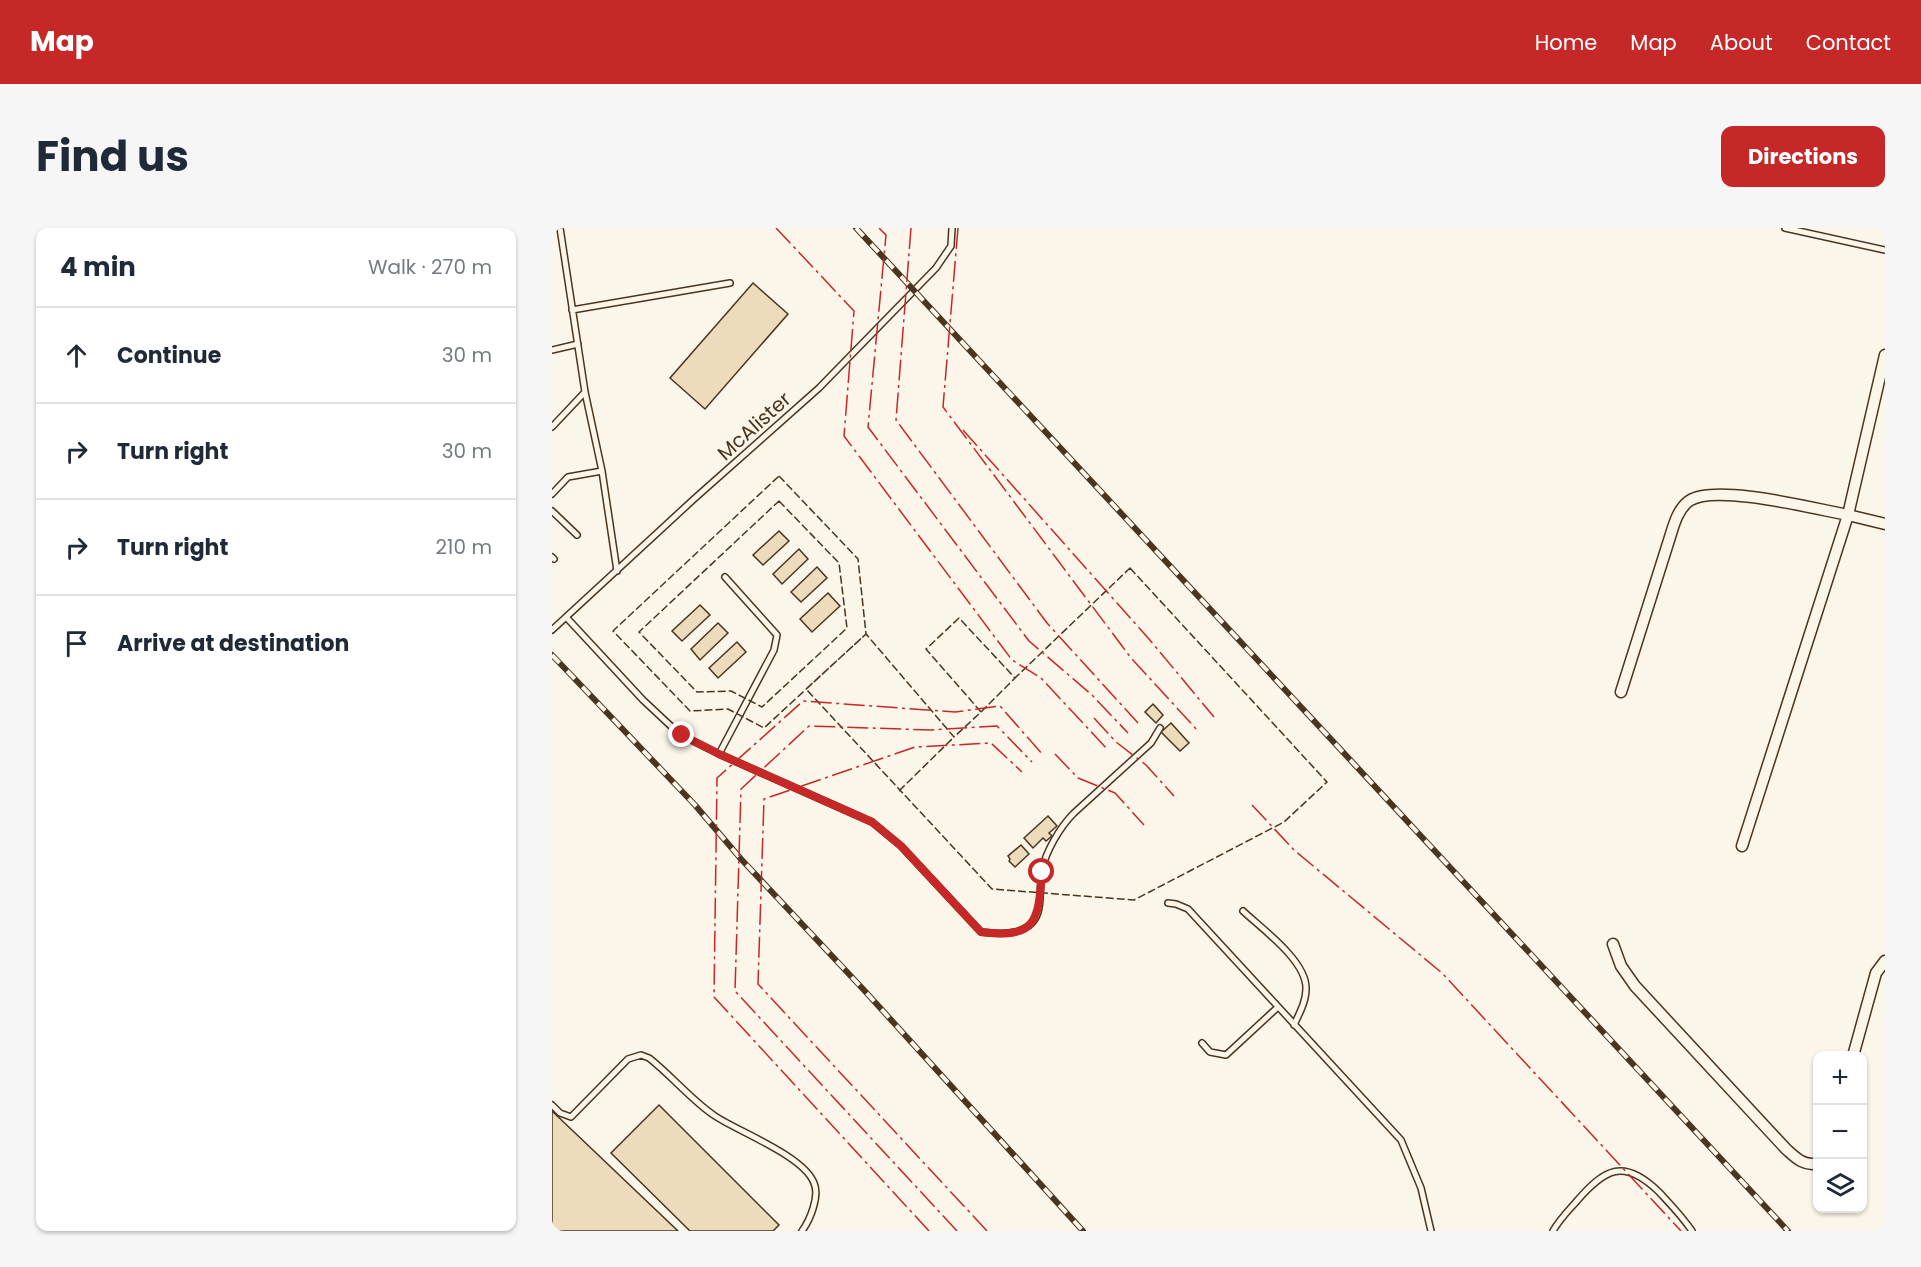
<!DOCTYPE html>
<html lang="en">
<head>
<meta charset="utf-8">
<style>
	:root { --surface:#fff; --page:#f6f6f7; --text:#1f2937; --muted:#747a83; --line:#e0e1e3; --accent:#c62828 }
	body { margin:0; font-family:Poppins,sans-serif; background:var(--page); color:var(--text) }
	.controls { position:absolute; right:18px; bottom:18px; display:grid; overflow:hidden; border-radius:12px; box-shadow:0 2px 4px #0004 }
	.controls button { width:54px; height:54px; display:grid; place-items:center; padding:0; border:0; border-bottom:2px solid var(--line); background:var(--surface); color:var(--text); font:30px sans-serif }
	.stop { position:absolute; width:18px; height:18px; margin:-14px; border:4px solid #c62828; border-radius:50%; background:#fff }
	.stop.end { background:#c62828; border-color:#fff; box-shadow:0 2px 6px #0008 }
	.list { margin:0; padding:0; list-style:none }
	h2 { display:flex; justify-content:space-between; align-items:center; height:78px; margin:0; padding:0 24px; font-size:26px }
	h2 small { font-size:20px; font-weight:400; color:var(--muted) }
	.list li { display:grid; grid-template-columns:39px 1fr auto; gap:18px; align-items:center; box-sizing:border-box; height:96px; padding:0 24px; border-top:2px solid var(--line) }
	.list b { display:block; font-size:22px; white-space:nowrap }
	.list em { font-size:20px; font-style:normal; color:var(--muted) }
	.icon { flex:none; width:33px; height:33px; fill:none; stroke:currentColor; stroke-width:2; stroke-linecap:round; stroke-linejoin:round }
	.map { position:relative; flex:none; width:1333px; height:1003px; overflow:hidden; border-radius:12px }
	header { display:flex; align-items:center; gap:36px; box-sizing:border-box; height:84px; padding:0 30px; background:var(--accent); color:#fff }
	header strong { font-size:28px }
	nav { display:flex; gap:33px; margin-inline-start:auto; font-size:21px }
	.intro { display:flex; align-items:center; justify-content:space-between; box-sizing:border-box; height:144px; padding:0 36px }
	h1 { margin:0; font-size:42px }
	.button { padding:15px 27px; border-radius:12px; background:var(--accent); color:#fff; font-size:21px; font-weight:700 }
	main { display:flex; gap:36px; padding:0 36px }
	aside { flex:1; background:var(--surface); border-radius:12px; box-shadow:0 2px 4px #0004 }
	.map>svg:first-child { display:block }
	.building { fill:#ecdcbc; stroke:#4a3520; stroke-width:1.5 }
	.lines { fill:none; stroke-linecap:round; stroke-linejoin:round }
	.service-casing { stroke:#4a3520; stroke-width:8 }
	.minor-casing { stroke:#4a3520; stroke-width:13 }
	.service { stroke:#fbf6e9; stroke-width:5 }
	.minor { stroke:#fbf6e9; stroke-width:10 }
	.rail-casing { stroke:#4a3520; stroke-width:6 }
	.rail { stroke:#fbf6e9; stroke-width:4; stroke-dasharray:11; stroke-linecap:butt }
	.fence { stroke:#4a3520; stroke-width:1.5; stroke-dasharray:8 3; stroke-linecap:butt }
	.power { stroke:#c62828; stroke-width:1.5; stroke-dasharray:21 4.5 3 4.5; stroke-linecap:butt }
	.route { stroke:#c62828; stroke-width:8 }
	.labels { text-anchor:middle; stroke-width:4.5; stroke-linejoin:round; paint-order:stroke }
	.street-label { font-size:20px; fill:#4a3520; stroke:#fbf6e9 }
</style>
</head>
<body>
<header>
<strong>Map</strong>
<nav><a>Home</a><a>Map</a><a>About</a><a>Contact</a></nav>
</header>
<div class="intro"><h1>Find us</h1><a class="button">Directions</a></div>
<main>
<aside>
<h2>4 min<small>Walk · 270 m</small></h2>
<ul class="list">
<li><svg class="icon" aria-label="ahead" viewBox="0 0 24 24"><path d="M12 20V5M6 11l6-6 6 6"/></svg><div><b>Continue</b></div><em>30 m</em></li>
<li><svg class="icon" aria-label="right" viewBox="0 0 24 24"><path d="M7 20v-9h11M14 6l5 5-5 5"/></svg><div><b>Turn right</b></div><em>30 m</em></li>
<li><svg class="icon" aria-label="right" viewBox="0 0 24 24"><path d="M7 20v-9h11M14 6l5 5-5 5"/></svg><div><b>Turn right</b></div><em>210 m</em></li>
<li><svg class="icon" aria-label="arrive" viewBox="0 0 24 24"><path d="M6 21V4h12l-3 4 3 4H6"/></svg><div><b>Arrive at destination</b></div></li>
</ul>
</aside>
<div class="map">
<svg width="1333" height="1003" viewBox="0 0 1333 1003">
	<rect width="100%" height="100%" fill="#fbf6e9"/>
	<path class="building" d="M201 55 236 86 153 181 118 150Z
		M227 303 237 313 211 337 201 327Z
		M247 321 256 331 230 356 221 346Z
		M265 339 275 350 249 374 239 364Z
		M276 365 288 378 260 404 248 391Z
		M148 377 158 387 130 413 120 403Z
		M166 395 176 405 148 432 139 421Z
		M185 414 194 424 166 450 157 440Z
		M601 476 611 487 604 495 593 484Z
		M619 495 637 515 628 523 609 504Z
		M496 588 505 598 497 605 500 608 494 613 491 610 481 620 472 610Z
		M469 617 477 626 463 639 457 633 458 631 456 628Z
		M107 877 227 997 221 1003H138L59 925Z
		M0 883 126 1003H0Z"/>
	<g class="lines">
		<g class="service-casing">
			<path id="service" d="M8 0 33 164 50 243 65 343
				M1233 0 1333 22
				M20 82 178 55
				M0 122 26 116
				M0 199 33 164
				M0 266 16 249 50 243
				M0 283 25 307
				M0 329 2 331
				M14 389 91 472 122 501 139 512 167 526 320 594 349 618 429 704C451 707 482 708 487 680 489 667 488 654 490 642 494 623 508 599 522 585L599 515 608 500
				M0 402 142 271 267 160 384 40 399 18 400 0
				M167 526 222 422 225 407 173 349
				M616 675 624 676 636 681 849 912 869 960 879 1003
				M691 683C710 701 755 733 754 761 754 774 747 786 742 797
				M650 815 658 824 674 827 726 779
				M0 877 8 885 19 889 76 831 89 827 97 830C119 847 140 873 163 888 187 904 252 928 262 955 268 968 258 992 250 1003
				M1001 1003C1007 992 1016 983 1024 974 1053 940 1072 930 1107 964 1119 977 1130 988 1140 1003"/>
		</g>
		<g class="minor-casing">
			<path id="minor" d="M1333 127 1296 287 1333 296
				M1069 464 1118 309C1122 296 1126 281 1137 273 1163 255 1263 281 1296 287L1190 618
				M1061 716 1069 738 1083 758 1234 921C1243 929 1252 939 1266 935
				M1301 828 1324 745 1333 733"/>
		</g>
		<use href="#service" class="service"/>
		<use href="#minor" class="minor"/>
		<g class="rail-casing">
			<path id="rail" d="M304 0 1236 1003
				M0 427 143 577 189 631 311 761 531 1003"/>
		</g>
		<use href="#rail" class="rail"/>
		<path class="fence" d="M227 248 306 331 314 406 212 500 176 481 138 483 61 403Z
			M227 273 287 335 295 400 210 479 179 463 145 464 87 404Z
			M578 340 775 554 732 594 582 672 440 661 254 461 314 406 402 509 429 484 374 421 407 390 463 450Z
			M429 484 463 450
			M347 563 402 509"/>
		<path class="power" d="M224 0 302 83 292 208 460 432 489 450 556 522
			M327 0 334 7 316 199 477 413 540 467 576 505
			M359 0 344 192 495 395 586 495
			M406 0 391 179 579 430 647 504
			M411 202 597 411 662 489
			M542 490 564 514 594 537 622 568
			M503 526 526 550 563 565 592 597
			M700 577 742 622 890 745 1129 1003
			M377 1003 162 769 165 550 251 473 403 484 448 478 491 527
			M405 1003 183 763 189 561 257 498 379 502 445 498 480 534
			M435 1003 206 756 212 571 363 519 439 515 470 544"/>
	</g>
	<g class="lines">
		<path class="route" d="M130 507 167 526 320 594 349 618 429 704C486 711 486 692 490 644"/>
	</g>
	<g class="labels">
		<g class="street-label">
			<text transform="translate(202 198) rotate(-42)" y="7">McAlister</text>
		</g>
	</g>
</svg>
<div class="controls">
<button>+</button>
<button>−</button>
<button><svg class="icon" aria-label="layers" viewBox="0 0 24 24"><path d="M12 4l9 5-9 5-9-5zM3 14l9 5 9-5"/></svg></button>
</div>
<div class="stop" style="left:490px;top:644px"></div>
<div class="stop end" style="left:130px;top:507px"></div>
</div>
</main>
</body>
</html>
